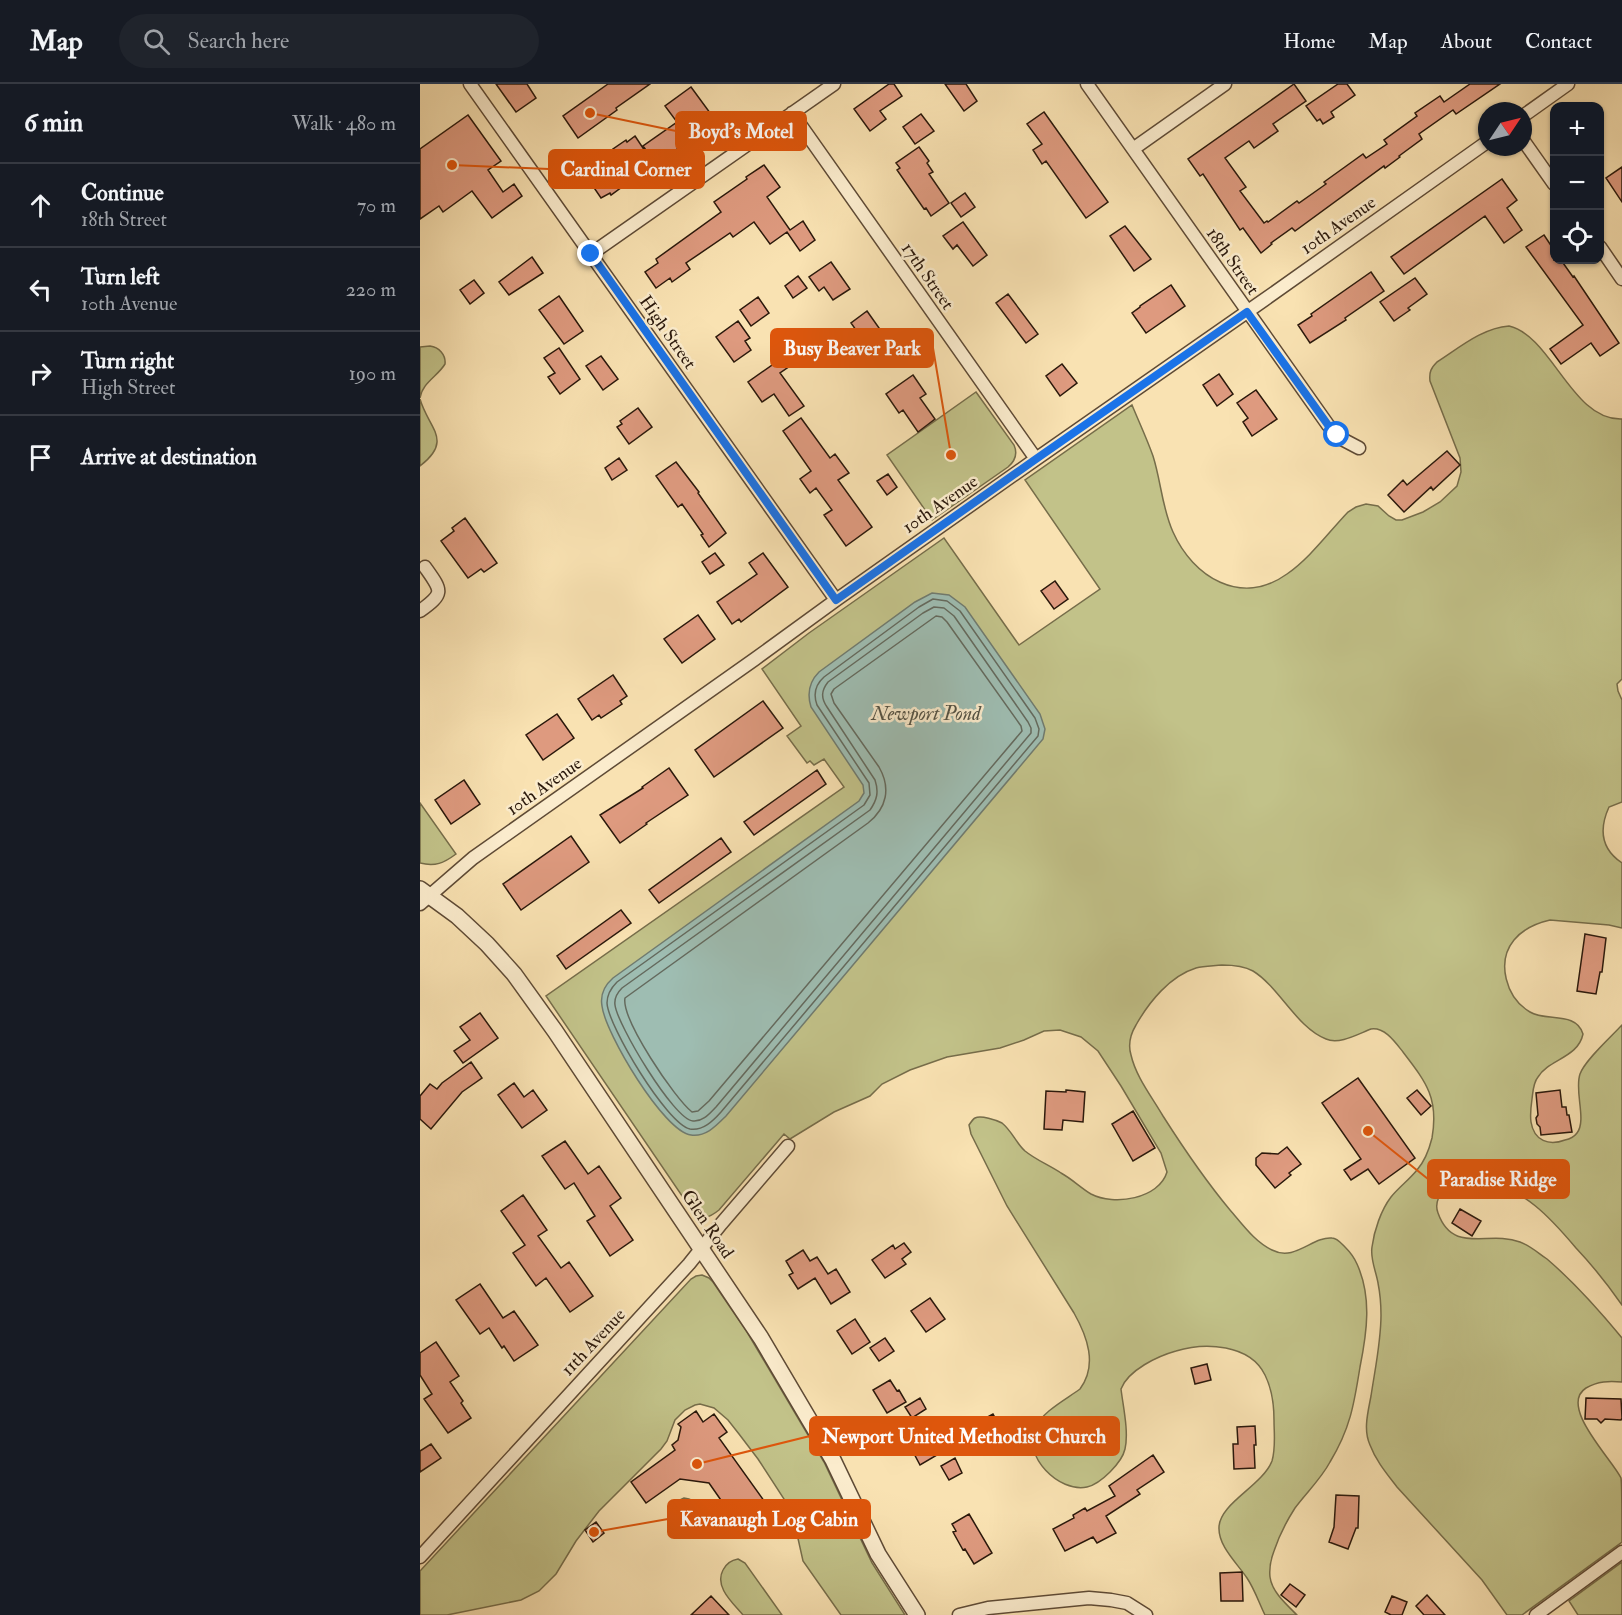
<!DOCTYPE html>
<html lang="en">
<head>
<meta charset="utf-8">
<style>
	:root { --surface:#171b24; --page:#20242c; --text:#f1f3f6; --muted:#9ea1a6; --line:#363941 }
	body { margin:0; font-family:"IM FELL Double Pica",serif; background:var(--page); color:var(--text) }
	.controls { position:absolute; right:18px; top:18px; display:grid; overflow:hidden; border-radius:12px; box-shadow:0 2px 4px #0004 }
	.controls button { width:54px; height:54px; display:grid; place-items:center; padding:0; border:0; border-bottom:2px solid var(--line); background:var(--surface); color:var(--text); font:30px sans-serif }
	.compass { position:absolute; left:1058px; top:18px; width:54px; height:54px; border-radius:50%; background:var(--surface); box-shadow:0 2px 4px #0004; rotate:55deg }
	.stop { position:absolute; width:18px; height:18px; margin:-14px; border:4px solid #1a73e8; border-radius:50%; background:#fff }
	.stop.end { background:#1a73e8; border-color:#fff; box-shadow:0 2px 6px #0008 }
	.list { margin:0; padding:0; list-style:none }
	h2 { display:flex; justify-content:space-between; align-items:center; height:78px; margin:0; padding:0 24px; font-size:26px }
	h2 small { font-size:20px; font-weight:400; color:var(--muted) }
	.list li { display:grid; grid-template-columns:39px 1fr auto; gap:18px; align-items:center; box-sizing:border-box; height:84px; padding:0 24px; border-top:2px solid var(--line) }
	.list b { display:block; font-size:22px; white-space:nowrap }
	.list p { margin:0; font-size:20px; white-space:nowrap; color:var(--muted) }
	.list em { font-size:20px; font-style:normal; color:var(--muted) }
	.icon { flex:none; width:33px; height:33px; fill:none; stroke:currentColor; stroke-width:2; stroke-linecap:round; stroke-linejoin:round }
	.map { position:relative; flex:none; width:1202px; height:1531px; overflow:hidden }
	header { display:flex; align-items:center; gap:36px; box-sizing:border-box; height:84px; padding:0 30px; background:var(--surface); border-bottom:2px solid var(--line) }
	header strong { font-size:28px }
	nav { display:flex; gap:33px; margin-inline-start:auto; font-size:21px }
	.search { width:420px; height:54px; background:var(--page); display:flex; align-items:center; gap:15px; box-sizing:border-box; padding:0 21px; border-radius:33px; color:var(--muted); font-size:22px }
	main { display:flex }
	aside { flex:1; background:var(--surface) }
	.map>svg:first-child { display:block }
	.green { fill:#c2c289; stroke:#766d4a; stroke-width:1.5 }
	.water { fill:#9ebdb2; stroke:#707b6f; stroke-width:1.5 }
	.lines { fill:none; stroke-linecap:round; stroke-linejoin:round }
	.shore { stroke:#646a5e; stroke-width:1.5 }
	.building { fill:#de9a7f; stroke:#2a180b; stroke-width:1.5 }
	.minor-casing { stroke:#5e4a35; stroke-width:15 }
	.tertiary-casing { stroke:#5e4a35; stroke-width:18 }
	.minor { stroke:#fbeccd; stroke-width:12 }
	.tertiary { stroke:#fbeccd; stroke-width:15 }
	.route { stroke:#1a73e8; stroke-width:8 }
	.labels { text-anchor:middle; stroke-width:5; stroke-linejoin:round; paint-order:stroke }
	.street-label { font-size:18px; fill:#2a180b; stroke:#fbeccd }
	.water-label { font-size:20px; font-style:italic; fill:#535245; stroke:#fbeccd }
	.leader { fill:none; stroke:#de560c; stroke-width:2 }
	.callout-dot { fill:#de560c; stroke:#fbeccd; stroke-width:2 }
	.callout { fill:#de560c; stroke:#de560c; stroke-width:2 }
	.callout-label { font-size:20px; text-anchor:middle; font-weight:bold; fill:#fff }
</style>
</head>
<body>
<header>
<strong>Map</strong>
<div class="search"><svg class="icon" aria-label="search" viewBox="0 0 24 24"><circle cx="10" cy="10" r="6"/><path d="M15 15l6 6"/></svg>Search here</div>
<nav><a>Home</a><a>Map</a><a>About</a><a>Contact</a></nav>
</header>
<main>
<aside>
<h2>6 min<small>Walk · 480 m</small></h2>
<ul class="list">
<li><svg class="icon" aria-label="ahead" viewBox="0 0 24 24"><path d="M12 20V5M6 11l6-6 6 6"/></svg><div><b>Continue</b><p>18th Street</p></div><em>70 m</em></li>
<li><svg class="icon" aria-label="left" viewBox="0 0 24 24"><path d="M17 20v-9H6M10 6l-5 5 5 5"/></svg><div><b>Turn left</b><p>10th Avenue</p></div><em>220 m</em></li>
<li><svg class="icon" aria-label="right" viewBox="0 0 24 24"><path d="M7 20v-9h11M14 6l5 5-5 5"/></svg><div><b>Turn right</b><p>High Street</p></div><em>190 m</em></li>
<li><svg class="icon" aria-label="arrive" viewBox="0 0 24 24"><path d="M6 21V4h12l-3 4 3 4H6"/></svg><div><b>Arrive at destination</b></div></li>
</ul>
</aside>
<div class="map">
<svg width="1202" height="1531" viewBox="0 0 1202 1531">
	<rect width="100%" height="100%" fill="#f9e2b2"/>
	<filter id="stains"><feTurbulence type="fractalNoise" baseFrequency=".00333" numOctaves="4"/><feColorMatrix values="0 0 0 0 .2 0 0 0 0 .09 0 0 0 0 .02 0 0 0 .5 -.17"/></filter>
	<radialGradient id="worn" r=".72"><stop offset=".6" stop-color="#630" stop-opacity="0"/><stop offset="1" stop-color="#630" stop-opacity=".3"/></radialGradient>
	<path class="green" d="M1089 242C1132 252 1152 337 1202 335V595L1197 600 1198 607 1202 616V718L1189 723C1179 745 1181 765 1202 779V844L1189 841 1130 836C1117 839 1103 845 1094 856 1076 878 1086 914 1110 928 1126 938 1156 927 1163 950 1158 974 1129 975 1118 993 1113 999 1113 1008 1112 1015 1111 1022 1110 1031 1111 1038 1114 1057 1129 1062 1145 1056 1150 1055 1154 1053 1157 1049 1167 1036 1154 1007 1160 990 1165 976 1191 953 1202 941V1221C1188 1201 1173 1182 1156 1164 1129 1132 1105 1106 1063 1096 1050 1093 1038 1093 1028 1102 1020 1108 1014 1119 1018 1129 1033 1171 1068 1146 1100 1158 1111 1162 1118 1169 1127 1175 1155 1199 1179 1226 1202 1254V1298C1189 1297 1178 1297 1166 1304 1138 1322 1192 1375 1201 1394 1202 1401 1202 1447 1202 1458L1102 1531H1087L1062 1496 977 1403C967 1390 956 1377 950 1361 943 1346 948 1328 951 1312 955 1285 961 1258 961 1231 961 1220 960 1209 958 1199 956 1187 950 1175 952 1163 954 1147 961 1126 971 1113 979 1103 989 1096 997 1086 1005 1077 1009 1066 1012 1054 1019 1014 1006 998 983 968 975 958 965 943 951 945 938 950 919 961 906 955 877 944 859 903 833 887 824 882 812 881 802 881 793 882 784 882 776 884 750 892 729 918 716 941 710 951 708 961 711 971 716 993 732 1013 743 1032 764 1065 785 1096 810 1126 823 1141 835 1158 852 1166 875 1178 893 1152 912 1154 917 1154 921 1159 925 1163 930 1168 934 1173 937 1180 952 1213 947 1248 940 1283 934 1321 930 1345 910 1378 901 1395 886 1409 875 1424 866 1438 859 1452 854 1467 851 1475 849 1484 850 1493 852 1508 866 1520 877 1531H845C839 1519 835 1506 827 1494 817 1479 798 1462 799 1443 800 1419 842 1402 852 1377 856 1364 854 1349 854 1336 854 1321 852 1305 845 1291 830 1260 785 1258 756 1267 738 1272 708 1286 701 1305 703 1322 709 1348 705 1365 703 1374 697 1381 690 1388 684 1394 676 1401 667 1403 639 1409 602 1372 615 1344 623 1327 645 1316 660 1305 678 1281 667 1252 654 1229L587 1122 551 1050 549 1041C551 1038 553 1035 555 1034 561 1031 576 1036 582 1039 592 1047 596 1059 605 1067 616 1076 629 1081 641 1089 652 1095 661 1104 671 1110 694 1122 739 1115 747 1088L741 1069 701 1002 678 967 661 953 640 946 624 947 604 956 580 964 527 973 490 986 462 1000 450 1012 414 1028 370 1055 364 1050 299 1126C289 1134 283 1136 273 1128L126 912 424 703 404 675 394 681 390 677 387 679 367 652 381 642 342 585 389 549 524 454 599 561 680 505 605 396 712 321C719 338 727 355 733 372 741 397 742 424 753 448 773 493 821 523 867 490 890 474 908 449 928 428L936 423 946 420 958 422 969 432 976 436H982L1003 428 1020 418 1037 402 1041 388 1040 374 1010 297C1009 288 1011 284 1017 278 1039 264 1062 244 1089 242Z
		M10 262C19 263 26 271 25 280 18 292 2 299 0 314V263Z
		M556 308 594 361C598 370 595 377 588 383L512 436 467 371Z
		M0 315C8 344 34 356 0 382Z
		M0 719 36 770C24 779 15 783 0 779Z
		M282 1191 289 1194 293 1198 327 1248 404 1378 452 1479 485 1531H421L383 1477 375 1441 366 1418 338 1375 319 1350 308 1336 294 1324 280 1320 275 1321 265 1326 255 1336 247 1357 241 1365 179 1427 156 1457 136 1490 119 1507 101 1516 27 1531H0V1487L271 1195 276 1192Z
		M264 1414C278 1415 283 1429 272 1439L258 1438 251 1433C250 1424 256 1417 264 1414Z
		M318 1475 325 1479 362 1531H323C313 1519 294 1503 303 1486 306 1480 312 1476 318 1475Z
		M1202 1478V1531H1158L1149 1517Z"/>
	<path class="water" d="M512 509 529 511 545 523 620 630 625 645 623 655 306 1032C296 1042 286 1053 271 1051 244 1048 185 949 182 922 180 911 185 901 193 894L439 717 444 709 443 701 391 623C387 610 389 598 399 588L495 518Z"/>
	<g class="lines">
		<path class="shore" d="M513 515 527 517 540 527 615 634 619 645 618 652 301 1028C293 1037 283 1047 270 1045 247 1040 188 942 187 919 187 910 191 904 197 898L444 721 450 711 449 699 397 621C393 610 395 601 404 593L499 523Z
			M514 523 524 524 534 532 608 638 611 644V649L296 1023C290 1029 283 1038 273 1037 254 1036 197 940 195 921 194 914 197 909 202 904L450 726C457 716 459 708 455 696L407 623C401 614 401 607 408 598L503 529Z
			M516 532 522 533 527 538 601 642 602 647 289 1017 278 1027 272 1028C255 1015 201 935 205 914L448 739C467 724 471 704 459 683L414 619 411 610 414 605Z"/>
	</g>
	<path class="building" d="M76 0H107L116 14 96 28Z
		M188 0H230L196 24 197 26 158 54 143 32Z
		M469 0H474L482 12 460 27 466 35 450 47 434 25Z
		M525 0H546L557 17 544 27Z
		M874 0 886 17 853 40 858 47 834 64 829 57 805 74 826 103 820 107 844 139 847 137 848 138 877 117 879 119 906 100 904 98 943 70 946 74 967 60 964 56 997 32 995 29 1020 12 1024 18 1050 0H1080L1036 30 1033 26 999 50 1002 55 979 72 980 73 965 84 964 82 875 147 872 144 851 159 852 160 841 169 823 144 820 146 783 90 780 92 768 75Z
		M918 0H927L935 11 911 28 914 33 903 40 900 35 897 37 886 22Z
		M271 3 296 37 236 80 223 62 257 38 245 22Z
		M624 28 688 118 666 134 626 77 622 80 613 66 622 60 607 40Z
		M501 30 514 47 495 60 483 43Z
		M48 31 81 77 68 86 83 108 94 100 102 112 72 134 52 107 23 128 19 122 0 135V65Z
		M215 52 225 67 197 86 206 100 191 111 190 109 181 114 166 92 197 71 193 65 206 56 207 58Z
		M499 63 509 77 507 79 513 88 509 90 529 119 511 132 506 124 504 125 477 86 480 84 476 79Z
		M344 81 360 103 347 113 370 146 383 137 395 156 380 167 367 148 350 160 334 138 313 153 310 149 266 179 270 185 252 198 250 194 236 204 225 188 238 179 236 175 301 128 294 118 327 95 326 93Z
		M1202 83V118L1186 94Z
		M1082 95 1097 116 1087 124 1102 146 1084 159 1065 132 984 190 971 173Z
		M545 109 555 123 541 133 531 119Z
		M543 138 567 171 553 182 537 161 533 165 523 152Z
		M705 142 731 175 714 187 690 152Z
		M1124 151 1134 166V176H1141L1153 193 1154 192 1199 259 1180 272 1171 259 1141 280 1130 265 1163 241 1106 163Z
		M112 173 123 189 89 211 79 198Z
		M411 178 430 205 413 216 404 203 399 207 389 193Z
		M951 188 964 207 925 234 926 236 890 259 878 241 892 232 891 230Z
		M378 192 387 204 373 214 365 202Z
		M995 194 1007 210 988 224 990 226 974 237 960 218Z
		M54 196 64 209 50 220 40 206Z
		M751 201 765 222 726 249 712 229 720 223V222Z
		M588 210 618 250 606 259 576 219Z
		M139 212 163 247 144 260 119 226Z
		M338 213 349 229 331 242 320 226Z
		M447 227 476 268 460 280 431 239Z
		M318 237 330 254 325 257 331 266 314 278 296 253Z
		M373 254 386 271 360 289 384 322 369 332 354 310 342 318 328 298 362 274 356 265Z
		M139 264 160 295 140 310 128 293 135 289 124 274Z
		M181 272 198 295 183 306 166 282Z
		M642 280 657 299 640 312 626 292Z
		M799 290 813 310 797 322 783 301Z
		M493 291 506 310 500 314 515 335 498 348 483 326 479 329 466 310Z
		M836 306 857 335 832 352 823 338 828 334 817 319Z
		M218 324 232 343 209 360 197 343 202 340 200 337Z
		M381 334 410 374 415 370 429 389 418 396 452 443 426 462 404 431 412 426 396 404 390 409 380 395 391 387 363 347Z
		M1027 367 1040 381 1013 406 1011 403 984 428 968 411 983 396 987 401Z
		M199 374 207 386 192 396 185 384Z
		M256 378 279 408 278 409 306 449 289 463 281 451 283 450 262 420 258 423 236 392Z
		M468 390 477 403 467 411 457 397Z
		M45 434 77 479 64 488 61 485 48 494 21 457 34 447 32 444Z
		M295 469 304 481 290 490 282 478Z
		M343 469 368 503 321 538 319 535 312 540 297 518 337 490 329 479Z
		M635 497 648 515 634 525 621 507Z
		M278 531 295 555 262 579 244 555Z
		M193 591 207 612 200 617 202 620 181 634 179 631 172 636 158 615Z
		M343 617 363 644 294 693 275 666Z
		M137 630 154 654 123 676 106 651Z
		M249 684 268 711 226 739 227 740 200 759 180 731 223 704 222 703Z
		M397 686 406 700 334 751 324 738Z
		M44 696 60 720 31 740 15 716Z
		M151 752 169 778 101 826 83 800Z
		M301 754 311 768 239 819 229 806Z
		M201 826 211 839 146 885 137 872Z
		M1165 850 1186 854 1182 888H1180L1176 910 1157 907Z
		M60 929 78 954 43 979 34 967 50 956 40 943Z
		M51 978 62 994 42 1008 11 1045 0 1035V1012L10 1000 17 1005 22 999Z
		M938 994 995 1074 959 1100 948 1085 931 1096 924 1086 941 1075 902 1019Z
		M94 999 104 1013 113 1006 127 1026 102 1044 78 1011Z
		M646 1006 665 1008 663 1038 643 1036 642 1046 624 1045 626 1007 646 1008Z
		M997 1006 1011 1022 1001 1031 987 1014Z
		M1140 1006 1142 1023H1146L1147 1031H1149L1152 1048 1121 1051 1120 1043 1117 1040 1116 1034 1118 1031 1116 1009Z
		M713 1027 735 1064 713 1077 692 1040Z
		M145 1057 168 1090 179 1082 201 1114 190 1122 213 1156 190 1172 167 1137 175 1132 154 1099 145 1105 122 1072Z
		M867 1063 881 1080 869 1089 871 1091 855 1104 836 1081V1074L842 1069 858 1070Z
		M103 1111 127 1146 118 1152 141 1184 149 1178 173 1212 150 1228 126 1194 116 1202 93 1169 105 1161 81 1127Z
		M1040 1125 1061 1137 1052 1152 1032 1139Z
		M484 1159 491 1168 482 1175 486 1180 465 1194 452 1176 473 1161 475 1165Z
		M383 1166 390 1177 397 1173 408 1190 416 1185 430 1208 411 1220 395 1194 378 1205 369 1191 373 1189 366 1177Z
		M60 1200 83 1234 94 1227 118 1261 94 1277 84 1262 82 1264 69 1244 60 1250 36 1216Z
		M510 1214 525 1235 506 1248 491 1227Z
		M435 1235 450 1258 432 1270 417 1247Z
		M465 1254 474 1267 459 1277 450 1264Z
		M16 1258 39 1292 30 1298 43 1317 41 1319 51 1334 28 1349 4 1315 12 1310 0 1291V1269Z
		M787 1280 791 1296 775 1300 771 1284Z
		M470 1296 477 1307 479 1306 486 1318 467 1329 453 1306Z
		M500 1314 506 1325 492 1334 485 1323Z
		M1166 1314 1201 1315 1202 1334 1201 1336 1185 1335 1181 1339 1177 1335H1165Z
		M276 1327 283 1338 294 1330 307 1348 299 1354 347 1421 319 1442 289 1399 260 1395 226 1419 211 1398 255 1366 252 1361 258 1356 261 1343 258 1340Z
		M573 1330 581 1344 568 1352 560 1337Z
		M835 1342 836 1361H834L835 1384 814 1385 813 1360H818L817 1343Z
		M506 1353 517 1371 500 1381 490 1362Z
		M11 1360 21 1374 0 1388V1367Z
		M733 1371 744 1388 717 1406 720 1410 686 1432 696 1449 677 1459 673 1453 645 1467 633 1445 654 1434 653 1431 665 1424 667 1427 695 1412 689 1402Z
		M535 1374 542 1389 529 1396 521 1382Z
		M916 1411 939 1412 938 1444H936L928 1465 909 1458 914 1443Z
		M549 1430 572 1469 554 1480 545 1465 543 1466 533 1448 536 1447 532 1440Z
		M176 1438 184 1449 173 1458 165 1446Z
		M822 1488 823 1517H801L800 1489Z
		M870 1500 885 1511 876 1523 861 1511Z
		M1007 1511 1025 1531H1004L996 1522Z
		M291 1512 309 1531H271Z
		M972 1512 987 1518 982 1531H971L965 1528Z"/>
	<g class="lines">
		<g class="minor-casing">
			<path id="minor" d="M50 0 416 516
				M667 0 908 341 920 354 939 364
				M372 29 616 375
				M1103 32 1148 0
				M1103 56 1134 100
				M713 65 805 0
				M1180 163 1202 195
				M171 170 414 0
				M0 527C25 509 22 507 5 483
				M0 820 53 774 335 575 416 516 616 375 844 216 1067 58
				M0 1473 269 1180 301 1140 368 1062
				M539 1531 568 1524 669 1514 691 1516 707 1519 726 1531
				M1116 1531 1202 1468"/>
		</g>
		<g class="tertiary-casing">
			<path id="tertiary" d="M0 805 37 832 67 860 94 890 135 947 341 1254 413 1376 458 1470 497 1531"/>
		</g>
		<use href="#minor" class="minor"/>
		<use href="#tertiary" class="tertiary"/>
	</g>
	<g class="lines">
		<path class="route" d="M171 170 416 516 616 375 827 228 908 341 917 351"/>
	</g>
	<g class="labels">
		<g class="street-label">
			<text transform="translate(918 141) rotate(-35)" y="6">10th Avenue</text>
			<text transform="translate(813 177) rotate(55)" y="6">18th Street</text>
			<text transform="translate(508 192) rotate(55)" y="6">17th Street</text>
			<text transform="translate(248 248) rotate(55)" y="6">High Street</text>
			<text transform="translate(520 420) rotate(-35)" y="6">10th Avenue</text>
			<text transform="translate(124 702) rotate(-35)" y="6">10th Avenue</text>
			<text transform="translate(288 1140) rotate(56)" y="6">Glen Road</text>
			<text transform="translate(173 1258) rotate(-47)" y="6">11th Avenue</text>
		</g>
		<g class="water-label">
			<text x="506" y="636">Newport Pond</text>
		</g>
	</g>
	<path class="leader" d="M170 29L256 47M32 81L129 85M531 371L513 264M948 1047L1008 1095M277 1380L390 1352M174 1448L248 1435"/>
	<g class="callout-dot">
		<circle cx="170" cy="29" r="6"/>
		<circle cx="32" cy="81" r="6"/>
		<circle cx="531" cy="371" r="6"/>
		<circle cx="948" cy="1047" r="6"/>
		<circle cx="277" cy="1380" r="6"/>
		<circle cx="174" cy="1448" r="6"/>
	</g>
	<g class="callout">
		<rect x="256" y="28" width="130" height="38" rx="6"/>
		<rect x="129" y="66" width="155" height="38" rx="6"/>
		<rect x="351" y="245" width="162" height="38" rx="6"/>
		<rect x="1008" y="1076" width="141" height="38" rx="6"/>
		<rect x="390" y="1333" width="309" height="38" rx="6"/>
		<rect x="248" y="1416" width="202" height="38" rx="6"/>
	</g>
	<g class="callout-label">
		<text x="321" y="54">Boyd's Motel</text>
		<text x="206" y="92">Cardinal Corner</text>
		<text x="432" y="271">Busy Beaver Park</text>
		<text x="1078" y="1102">Paradise Ridge</text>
		<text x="544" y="1359">Newport United Methodist Church</text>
		<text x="349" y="1442">Kavanaugh Log Cabin</text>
	</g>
	<rect width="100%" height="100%" filter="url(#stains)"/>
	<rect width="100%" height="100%" fill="url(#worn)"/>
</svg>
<div class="controls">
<button>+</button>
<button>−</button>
<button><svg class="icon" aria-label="locate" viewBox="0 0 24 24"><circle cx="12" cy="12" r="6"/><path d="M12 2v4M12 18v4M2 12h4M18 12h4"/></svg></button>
</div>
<svg class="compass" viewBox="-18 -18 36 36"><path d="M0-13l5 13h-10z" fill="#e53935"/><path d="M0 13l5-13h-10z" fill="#9ea1a6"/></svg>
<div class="stop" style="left:917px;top:351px"></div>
<div class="stop end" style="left:171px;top:170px"></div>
</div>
</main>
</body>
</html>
